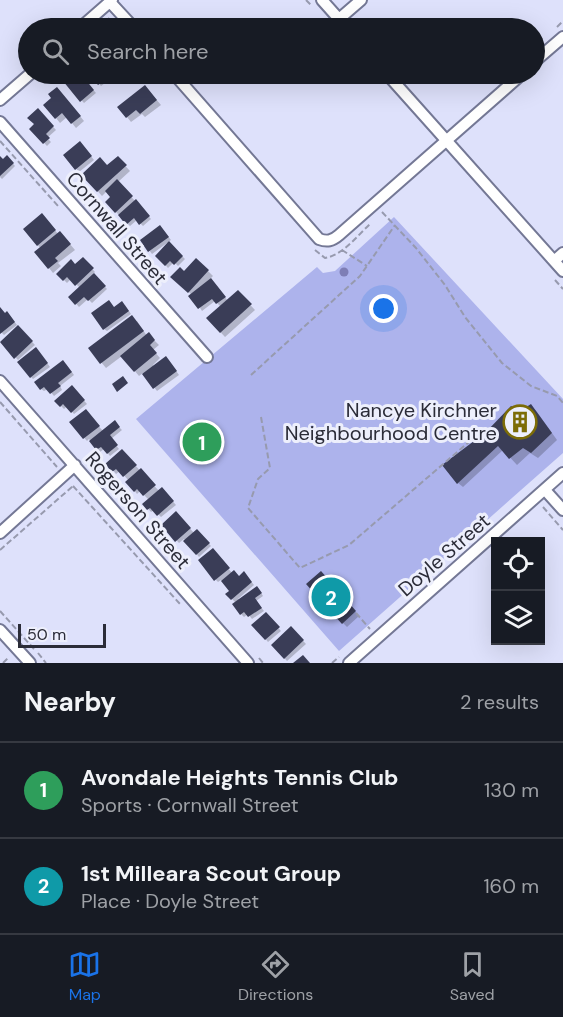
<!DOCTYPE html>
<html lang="en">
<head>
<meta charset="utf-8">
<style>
	:root { --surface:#171b24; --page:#20242c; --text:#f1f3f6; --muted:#9ea1a6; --line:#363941; --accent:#1a73e8 }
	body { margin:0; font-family:"DM Sans",sans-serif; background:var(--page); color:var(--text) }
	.controls { position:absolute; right:18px; bottom:18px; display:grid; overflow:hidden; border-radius:0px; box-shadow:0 6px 24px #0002 }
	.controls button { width:54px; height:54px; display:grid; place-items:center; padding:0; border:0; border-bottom:2px solid var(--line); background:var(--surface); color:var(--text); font:30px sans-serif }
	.scale { position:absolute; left:18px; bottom:15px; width:88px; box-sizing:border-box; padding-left:6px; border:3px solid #2b2c38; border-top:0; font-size:16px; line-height:21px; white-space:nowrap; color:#2b2c38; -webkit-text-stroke:4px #edeffc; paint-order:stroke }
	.you { position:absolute; left:384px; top:309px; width:21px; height:21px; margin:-15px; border:4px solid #fff; border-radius:50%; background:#1a73e8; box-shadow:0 0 0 9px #1a73e833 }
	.badge { display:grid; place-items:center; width:39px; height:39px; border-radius:50%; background:var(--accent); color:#fff; font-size:20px; font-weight:700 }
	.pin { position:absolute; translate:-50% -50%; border:3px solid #fff; box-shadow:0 2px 6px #0006 }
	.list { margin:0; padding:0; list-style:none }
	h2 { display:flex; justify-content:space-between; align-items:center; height:78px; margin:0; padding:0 24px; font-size:26px }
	h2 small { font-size:20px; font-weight:400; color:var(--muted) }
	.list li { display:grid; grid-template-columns:39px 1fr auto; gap:18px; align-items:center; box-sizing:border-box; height:96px; padding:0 24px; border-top:2px solid var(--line) }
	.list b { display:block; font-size:22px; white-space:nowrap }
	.list p { margin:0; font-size:20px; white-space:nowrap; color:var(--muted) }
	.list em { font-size:20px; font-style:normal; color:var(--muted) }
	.icon { flex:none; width:33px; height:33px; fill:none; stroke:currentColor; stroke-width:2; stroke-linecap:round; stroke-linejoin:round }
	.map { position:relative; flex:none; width:563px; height:663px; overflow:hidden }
	.search { position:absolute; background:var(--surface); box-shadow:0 6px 24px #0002; left:18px; right:18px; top:18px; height:66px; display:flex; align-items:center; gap:15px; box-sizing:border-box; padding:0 21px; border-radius:33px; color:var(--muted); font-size:22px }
	.sheet { height:270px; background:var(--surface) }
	nav { display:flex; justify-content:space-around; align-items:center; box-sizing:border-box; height:84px; border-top:2px solid var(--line); background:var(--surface); font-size:16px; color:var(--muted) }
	nav a { display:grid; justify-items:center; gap:3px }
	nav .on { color:var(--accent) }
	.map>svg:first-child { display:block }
	.green { fill:#adb3ec }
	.shadow { fill:#0003 }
	.building { fill:#3a3d57 }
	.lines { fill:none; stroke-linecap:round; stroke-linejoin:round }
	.street-casing { stroke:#747895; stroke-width:14 }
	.path { stroke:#979aae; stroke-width:2; stroke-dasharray:6 3; stroke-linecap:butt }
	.street { stroke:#fff; stroke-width:10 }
	.tree { fill:#7e7eb5 }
	.labels { text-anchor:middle; stroke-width:6; stroke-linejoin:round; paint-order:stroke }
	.street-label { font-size:20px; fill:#2b2c38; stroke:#edeffc }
	.poi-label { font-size:20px; fill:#2b2c38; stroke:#edeffc; text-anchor:end }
</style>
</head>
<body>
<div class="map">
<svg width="563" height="663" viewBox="0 0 563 663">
	<rect width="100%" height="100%" fill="#dee1fb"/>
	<path class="green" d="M394 217 563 399V453L339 651 136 419 317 267 323 273 335 271Z"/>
	<path class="shadow" d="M75 74H79L96 93 84 103 65 82Z
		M91 74H114L116 75 101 86Z
		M125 74H140L131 81Z
		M149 91 161 105 145 117 142 114 131 122 119 107Z
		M61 93 84 121 76 128 67 117 60 123 56 118Z
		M38 110 56 130 47 138 51 142 47 146 31 129 36 125Z
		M83 146 94 160 79 172 65 156Z
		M7 157 15 166 2 179 0 177V158L3 161Z
		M118 158 130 171 118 182 151 219 143 226 137 220 130 226 116 212 112 197 107 191 102 196 83 175 107 167Z
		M45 218 58 234 64 237 75 250 58 263 61 266 53 273 49 268 41 249 25 230Z
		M163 230 171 240 168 242 185 259 178 266 174 262 168 268 157 256 168 244 167 243 152 254 142 241Z
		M83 259 95 272 93 274 107 289 92 303 88 299 79 307 70 297 80 288 71 279 67 283 58 274 75 266Z
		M197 260 213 276 210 279 228 301 238 292 255 310 225 337 208 319 221 307 215 301 202 311 192 295 173 277 184 273Z
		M125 305 131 314 107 331 104 329 114 308Z
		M0 309 5 315 10 316 17 325 4 335 0 331Z
		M137 321 147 336 153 339 159 345 153 350 160 358 153 365 154 367 169 361 179 375 157 391 143 373 139 376 122 356 106 368 90 349Z
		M18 327 35 345 18 360 2 343Z
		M39 352 50 367 33 379 31 377Z
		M66 364 74 375 60 386 62 390 54 396 48 389 44 391 41 389Z
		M72 387 87 404 74 414 67 406 64 409 56 401Z
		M531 406 537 412 557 440 538 458 530 453 517 465 503 450 463 487 458 483 520 413Z
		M85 411 103 431 117 425 122 430 111 439 119 449 110 456 104 449 100 452 89 439 87 441 71 423Z
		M122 451 159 491 162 489 176 505 161 517 154 510 151 512 144 504 149 500 140 491 137 494 128 482 129 481 120 471 116 474 108 464Z
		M176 513 194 533 197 531 211 546 199 557 184 539 179 543 163 526Z
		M215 553 232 573 239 577 244 573 254 585 238 599 240 600 260 591 263 596 256 601 264 611 252 619 248 614 244 617 241 614 236 603 232 599 231 591 221 580 218 582 216 580Z
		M325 577 359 616 347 627 343 623Z
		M266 614 281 631 268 642 254 625Z
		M291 628 306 644 287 661 273 645Z"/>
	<path class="building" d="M73 74H81L94 90 80 102 63 81Z
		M89 74H112L98 85Z
		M145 85 157 100 140 114 136 110 126 118 117 107Z
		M57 87 81 116 71 124 62 113 55 119 43 105 51 98 48 94Z
		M38 108 54 126 46 134 50 138 43 144 29 129 34 124 27 118Z
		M80 141 92 156 75 170 63 155Z
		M7 155 14 163 0 176V156L3 159Z
		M118 156 127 165 97 192 81 175 100 157 107 165Z
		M117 179 133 196 115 213 105 202 110 197 105 191Z
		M136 199 150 216 139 225 134 218 126 225 118 215Z
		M42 213 56 230 37 246 23 229Z
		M160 225 169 237 148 252 140 240Z
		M60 231 71 244 55 258 58 261 48 269 34 252Z
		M169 241 183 256 174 265 170 261 165 266 155 256Z
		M83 257 94 268 75 286 67 277 63 281 56 274 71 259 75 264Z
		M196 258 209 270 188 293 170 277 180 267 184 271Z
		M94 273 106 286 88 301 84 297 75 305 68 297Z
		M211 278 226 297 216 304 212 299 198 309 188 296Z
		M238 290 252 304 220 333 206 318Z
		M109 300 114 307 122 301 129 311 103 330 91 313Z
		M0 307 5 313 7 311 15 322 0 334Z
		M132 315 144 331 100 364 88 348Z
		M18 325 33 341 14 359 0 342Z
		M149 332 155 340 150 345 157 353 134 372 120 356Z
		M36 347 48 363 30 378 17 362Z
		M166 356 177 371 153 389 142 374Z
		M63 360 72 372 58 383 61 386 50 394 44 387 40 390 34 382Z
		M123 376 128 383 117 392 112 384Z
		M72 385 85 400 71 413 63 404 60 407 54 401Z
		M531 404 552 433 531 453 523 448 509 459 498 446 457 484 442 465 486 432 511 406 520 411Z
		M86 409 100 426 83 439 69 422Z
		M115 420 120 427 110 435 118 445 107 454 101 447 96 450 89 441Z
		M122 449 137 465 123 477 116 469 112 472 105 464Z
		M141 468 156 485 143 496 137 489 134 492 125 482Z
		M162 487 174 501 157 516 150 508 147 510 142 504Z
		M176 511 191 528 175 542 161 525Z
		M197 529 210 543 196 555 183 541Z
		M213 548 230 568 214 581 198 560Z
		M234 570 239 576 244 571 252 582 231 600 225 594 229 591 221 581Z
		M321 571 356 611 342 624 306 584Z
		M257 586 262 593 255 598 262 608 248 617 244 612 240 615 232 604Z
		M266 612 280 627 265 640 251 625Z
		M291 626 304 640 284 659 271 645Z
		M303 655 310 663H293Z"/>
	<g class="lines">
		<g class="street-casing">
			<path id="street" d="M322 0 347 28
				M110 2 134 28
				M339 19 361 0
				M80 28 112 0
				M534 62 563 37
				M174 74 319 239C327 242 332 241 339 235L522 74
				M387 74 563 271
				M0 100 30 74
				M0 122 207 357
				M554 261 563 253
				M0 381 248 663
				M545 490 563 510
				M0 533 75 465
				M0 630 30 663
				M349 663 563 473"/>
		</g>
		<path class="path" d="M306 0 312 6
			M108 18 117 28
			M357 22 362 28
			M557 27 563 21
			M63 28 71 22
			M22 65 28 59
			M157 74 165 83
			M39 80 46 74
			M0 141 58 206
			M382 212 416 248 445 285 465 317 502 363 531 386 557 396 563 403
			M315 250 325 258C343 255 357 236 370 224
			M342 250 367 266
			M555 280 563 289
			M251 375 360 276 395 225
			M0 402 57 467
			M261 417 270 468 258 479 248 508 300 568 349 545 484 429
			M73 486 180 604
			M543 507 563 530
			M0 550 73 486
			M0 611 34 649
			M356 613 370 629
			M38 653 46 663
			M259 658 263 663
			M3 663 9 657
			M332 663 339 657"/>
		<use href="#street" class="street"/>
	</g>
	<circle class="tree" cx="344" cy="272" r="4.5"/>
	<defs>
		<g id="building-ring" transform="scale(1.725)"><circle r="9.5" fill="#edeffc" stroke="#7c6c07" stroke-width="1.5"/><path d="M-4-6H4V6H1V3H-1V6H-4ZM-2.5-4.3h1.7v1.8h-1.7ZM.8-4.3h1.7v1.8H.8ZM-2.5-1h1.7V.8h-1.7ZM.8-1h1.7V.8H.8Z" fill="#7c6c07"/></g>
	</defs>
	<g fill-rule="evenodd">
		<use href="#building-ring" x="520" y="422"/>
	</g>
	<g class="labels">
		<g class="street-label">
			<text transform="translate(117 228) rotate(49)" y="7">Cornwall Street</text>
			<text transform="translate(138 510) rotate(49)" y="7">Rogerson Street</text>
			<text transform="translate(444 555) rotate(-41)" y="7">Doyle Street</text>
		</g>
		<g class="poi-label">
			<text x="497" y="417">Nancye Kirchner<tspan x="497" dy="23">Neighbourhood Centre</tspan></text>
		</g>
	</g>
</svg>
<div class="controls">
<button><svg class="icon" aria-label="locate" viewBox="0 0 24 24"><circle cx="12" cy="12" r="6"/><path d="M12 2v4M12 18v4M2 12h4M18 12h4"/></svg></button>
<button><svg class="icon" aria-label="layers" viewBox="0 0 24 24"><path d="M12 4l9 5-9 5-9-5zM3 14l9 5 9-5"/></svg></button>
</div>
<div class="scale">50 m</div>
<div class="you"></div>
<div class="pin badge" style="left:202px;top:442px;background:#2e9e5b">1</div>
<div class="pin badge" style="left:331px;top:597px;background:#0f9aa8">2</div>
<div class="search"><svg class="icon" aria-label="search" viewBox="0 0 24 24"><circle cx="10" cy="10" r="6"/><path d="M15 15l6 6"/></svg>Search here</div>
</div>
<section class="sheet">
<h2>Nearby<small>2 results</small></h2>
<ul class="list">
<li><span class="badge" style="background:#2e9e5b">1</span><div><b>Avondale Heights Tennis Club</b><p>Sports · Cornwall Street</p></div><em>130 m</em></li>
<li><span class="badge" style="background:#0f9aa8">2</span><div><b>1st Milleara Scout Group</b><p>Place · Doyle Street</p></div><em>160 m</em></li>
</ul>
</section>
<nav>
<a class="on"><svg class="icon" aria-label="map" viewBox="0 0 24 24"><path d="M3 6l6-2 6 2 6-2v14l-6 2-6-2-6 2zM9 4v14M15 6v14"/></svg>Map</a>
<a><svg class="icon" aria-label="directions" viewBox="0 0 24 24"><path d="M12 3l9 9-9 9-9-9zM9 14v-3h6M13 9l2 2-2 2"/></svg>Directions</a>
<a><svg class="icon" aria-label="saved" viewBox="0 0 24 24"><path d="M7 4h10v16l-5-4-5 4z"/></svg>Saved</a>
</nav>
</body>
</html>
